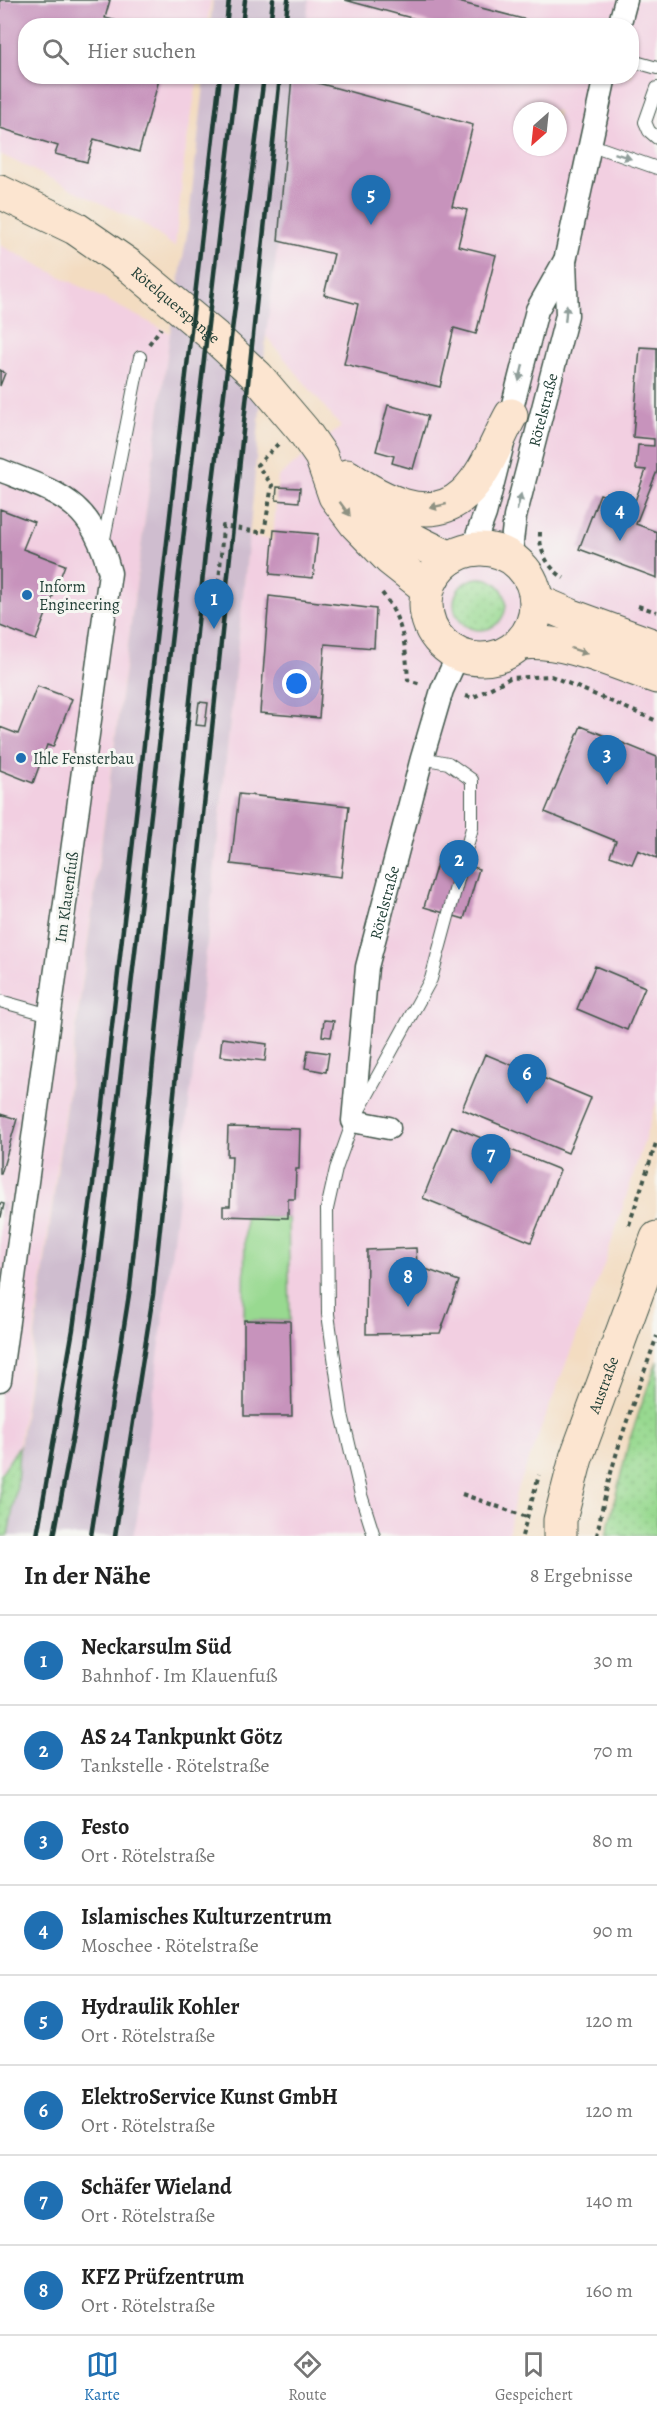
<!DOCTYPE html>
<html lang="de">
<head>
<meta charset="utf-8">
<style>
	:root { --surface:#fff; --page:#f2f2f2; --text:#222; --muted:#767676; --line:#e0e0e0; --accent:#1f6fb2 }
	body { margin:0; font-family:Alegreya,serif; background:var(--page); color:var(--text) }
	.compass { position:absolute; left:513px; top:102px; width:54px; height:54px; border-radius:50%; background:var(--surface); box-shadow:0 2px 4px #0004; rotate:207deg }
	.you { position:absolute; left:297px; top:684px; width:21px; height:21px; margin:-15px; border:4px solid #fff; border-radius:50%; background:#1a73e8; box-shadow:0 0 0 9px #1a73e833 }
	.badge { display:grid; place-items:center; width:39px; height:39px; border-radius:50%; background:var(--accent); color:#fff; font-size:20px; font-weight:700 }
	.pin { position:absolute; translate:-50% -50px; filter:drop-shadow(0 2px 3px #0008) }
	.pin::after { content:''; position:absolute; top:32px; width:21px; height:18px; background:inherit; clip-path:polygon(0 0,100% 0,50% 100%) }
	.list { margin:0; padding:0; list-style:none }
	h2 { display:flex; justify-content:space-between; align-items:center; height:78px; margin:0; padding:0 24px; font-size:26px }
	h2 small { font-size:20px; font-weight:400; color:var(--muted) }
	.list li { display:grid; grid-template-columns:39px 1fr auto; gap:18px; align-items:center; box-sizing:border-box; height:90px; padding:0 24px; border-top:2px solid var(--line) }
	.list b { display:block; font-size:22px; white-space:nowrap }
	.list p { margin:0; font-size:20px; white-space:nowrap; color:var(--muted) }
	.list em { font-size:20px; font-style:normal; color:var(--muted) }
	.icon { flex:none; width:33px; height:33px; fill:none; stroke:currentColor; stroke-width:2; stroke-linecap:round; stroke-linejoin:round }
	.map { position:relative; flex:none; width:657px; height:1536px; overflow:hidden }
	.search { position:absolute; background:var(--surface); box-shadow:0 2px 4px #0004; left:18px; right:18px; top:18px; height:66px; display:flex; align-items:center; gap:15px; box-sizing:border-box; padding:0 21px; border-radius:24px; color:var(--muted); font-size:22px }
	.sheet { height:798px; background:var(--surface) }
	nav { display:flex; justify-content:space-around; align-items:center; box-sizing:border-box; height:84px; border-top:2px solid var(--line); background:var(--surface); font-size:16px; color:var(--muted) }
	nav a { display:grid; justify-items:center; gap:3px }
	nav .on { color:var(--accent) }
	.map>svg:first-child { display:block }
	.built { fill:#f2cfe1; fill-rule:evenodd }
	.railway { fill:#cfbdcf }
	.grass { fill:url(#grass-dots); stroke:#5c8b62; stroke-width:1.5 }
	.green { fill:#98d990; stroke:#5c8b62; stroke-width:1.5 }
	.building { fill:#c793bc }
	.lines { fill:none; stroke-linecap:round; stroke-linejoin:round }
	.lane-casing { stroke:#3f5549; stroke-width:14 }
	.street-casing { stroke:#3f5549; stroke-width:25 }
	.secondary-casing { stroke:#3f5549; stroke-width:35 }
	.path { stroke:#3f5549; stroke-width:4; stroke-dasharray:4.5 4.5; stroke-linecap:butt }
	.lane { stroke:#fff; stroke-width:12 }
	.street { stroke:#fff; stroke-width:22 }
	.secondary { stroke:#fce5d0; stroke-width:33 }
	.rail { stroke:#1f3d34; stroke-width:4.5 }
	.oneway { fill:#8f9e9a }
	.oneway2 { fill:#8e9182 }
	.poi-dot { fill:#1f6fb2; stroke:#f6f6f2; stroke-width:2 }
	.labels { text-anchor:middle; stroke-width:6; stroke-linejoin:round; paint-order:stroke }
	.street-label { font-size:16px; fill:#1f3d34; stroke:#f6f6f2 }
	.poi-label { font-size:16px; fill:#1f3d34; stroke:#f6f6f2; text-anchor:start }
</style>
</head>
<body>
<div class="map">
<svg width="657" height="1536" viewBox="0 0 657 1536">
	<defs>
		<pattern id="grass-dots" width="8" height="8" patternUnits="userSpaceOnUse" patternTransform="scale(1.5)"><rect width="8" height="8" fill="#98d990"/><path d="M2 2h.1M6 6h.1" fill="none" stroke="#83bb7d" stroke-width="1.8" stroke-linecap="round"/></pattern>
	</defs>
	<rect width="100%" height="100%" fill="#f6f6f2"/>
	<filter id="ink" filterUnits="userSpaceOnUse"><feTurbulence type="fractalNoise" baseFrequency=".0167" numOctaves="2"/><feDisplacementMap in="SourceGraphic" scale="12" xChannelSelector="R" yChannelSelector="G"/><feConvolveMatrix kernelMatrix="1 2 1 2 8 2 1 2 1" color-interpolation-filters="sRGB"/></filter>
	<filter id="wash" filterUnits="userSpaceOnUse"><feTurbulence type="fractalNoise" baseFrequency=".008" numOctaves="4" result="noise"/><feDisplacementMap in="SourceGraphic" scale="24" xChannelSelector="R" yChannelSelector="G"/><feGaussianBlur stdDeviation="1.35" result="paint"/><feColorMatrix in="noise" values="0 0 0 0 0 0 0 0 0 0 0 0 0 0 0 0 0 1.4 0 .05"/><feComposite in="paint" operator="in"/></filter>
	<g filter="url(#wash)">
		<rect width="100%" height="100%" fill="#f3dcc1"/>
		<path class="built" d="M0 0H211L207 25 26 26V76L198 77 185 153 175 247 142 223 0 154Z
			M300 0H657V1101L605 1262 515 1496 508 1536H133L201 1002 249 536 273 540 278 477 341 427 266 336 288 77 632 76V26L296 25ZM522 111H558V147H522Z
			M0 245 170 333 19 1446 0 1475Z"/>
		<path class="railway" d="M213 0H309L306 25H210Z
			M205 77H299L266 335 253 497 201 1002 172 1249 137 1519 133 1536H8L170 333 187 235Z"/>
		<path class="grass" d="M454 604a26 26 0 1 1 52 0a26 26 0 1 1-52 0Z
			M657 1361V1536H606L629 1441Z
			M19 1446 17 1486 8 1536H0V1475Z"/>
		<path class="green" d="M245 1217 288 1218 290 1321 244 1320Z"/>
		<g id="blocks">
			<path class="building" d="M0 0H110L105 18 126 23 125 26H26V76H160L139 152 94 139 87 162 55 154 58 146 0 128Z
				M345 0H451L546 25 441 26Z
				M292 76 473 125 452 206 467 210 458 246 496 255 476 334 454 328 440 387 344 364 358 304 324 295 334 254 278 241Z
				M640 347 657 348V471L636 524 657 532V578L579 549 600 494 627 504 622 519 628 521 646 470 636 469 638 445 654 446V439L633 437Z
				M0 370 5 373 0 386Z
				M388 405 428 416 413 469 392 463 394 456 376 451Z
				M277 487 300 488 299 502 276 500Z
				M0 509 34 522 23 549 65 565 36 640 0 626Z
				M274 530 318 534 313 578 270 574Z
				M269 596 376 609 374 648 325 644 319 718 260 713Z
				M37 686 72 699 53 747 47 745 33 783 0 770V727L18 734Z
				M199 702 208 703 205 726 196 725Z
				M581 726 657 757V858L638 850 632 864 610 856 616 841 545 812Z
				M239 794 349 806 341 877 231 864Z
				M439 857 479 869 464 919 424 907Z
				M595 966 645 987 627 1030 577 1009Z
				M324 1020 334 1021 331 1037 322 1036Z
				M222 1038 267 1044 265 1061 220 1056Z
				M308 1050 329 1053 326 1072 305 1068Z
				M485 1054 591 1098 568 1153 462 1109Z
				M0 1114 17 1119 1 1174H0Z
				M452 1126 560 1170 531 1242 423 1198Z
				M228 1127 300 1129 299 1169H296L295 1199H288V1218L223 1216V1206H230L232 1156H227Z
				M0 1203 4 1204 1 1217H0Z
				M416 1248 417 1266 459 1281 440 1333 366 1334 367 1250Z
				M244 1320 290 1321 292 1416H244Z"/>
		</g>
	</g>
	<g filter="url(#ink)">
		<use href="#blocks" fill-opacity="0" stroke="#3f5549" stroke-width="1.5"/>
		<g class="lines">
			<g class="lane-casing">
				<path id="lane" d="M632 61 657 68
					M657 88 645 122 649 131 657 138
					M589 144 657 168
					M103 544 140 357
					M0 1001 50 1015
					M374 1536 361 1495 342 1414 328 1314 327 1209 336 1169 353 1121 431 979 472 828V780L448 763 422 758"/>
			</g>
			<g class="street-casing">
				<g id="street">
					<path d="M619 26 626 0"/>
					<path d="M0 470C63 495 91 501 110 573L0 1380"/>
					<path d="M472 549 485 514 537 310 564 262"/>
					<path id="s1" d="M514 559 512 541 515 517 567 315 565 261 605 76"/>
					<path id="s2" d="M389 1128 353 1121 367 967 422 758 442 690 458 655"/>
				</g>
			</g>
			<g class="secondary-casing">
				<g id="secondary">
					<path id="s3" d="M0 192 75 228 130 266 215 337 257 376 303 430 321 456 335 496 356 524 390 559 428 589"/>
					<path d="M347 476C379 498 429 527 464 494 486 474 497 440 511 415"/>
					<path d="M360 492C390 530 407 538 451 558"/>
					<circle cx="481" cy="604" r="55"/>
					<path d="M537 601 572 616 657 647"/>
					<path d="M522 643C567 639 614 663 657 677"/>
					<path id="s4" d="M560 1536V1520L576 1458 657 1238"/>
				</g>
			</g>
			<path class="path" d="M149 344 161 328
				M540 532C539 551 547 567 564 578
				M219 583 223 526 264 533 272 485 257 465 278 444
				M382 593C403 620 406 647 408 680L421 684
				M638 606 657 612
				M466 696 472 698 510 678 551 676 657 721
				M629 1225 657 1140
				M462 1494 527 1517
				M522 1536 539 1475
				M597 1536C608 1467 634 1401 657 1336"/>
			<use href="#lane" class="lane"/>
			<use href="#street" class="street"/>
			<use href="#secondary" class="secondary"/>
			<path class="rail" d="M226 26 229 0
				M242 26 245 0
				M270 26 273 0
				M285 26 288 0
				M37 1536 73 1329 99 1140 220 76
				M54 1536 75 1424 97 1278 237 76
				M91 1536 130 1288 210 505 264 76
				M115 1536 153 1295 280 76"/>
		</g>
		<defs><path id="oneway-solid" d="M-6-.8H1V-3.2L6.5 0L1 3.2V.8H-6Z" transform="scale(1.5)"/></defs>
		<g class="oneway">
			<use href="#oneway-solid" transform="translate(623 156) rotate(19)"/>
			<use href="#oneway-solid" transform="translate(566 313) rotate(-85)"/>
			<use href="#oneway-solid" transform="translate(521 373) rotate(104)"/>
			<use href="#oneway-solid" transform="translate(519 502) rotate(-76)"/>
		</g>
		<g class="oneway2">
			<use href="#oneway-solid" transform="translate(438 506) rotate(167)"/>
			<use href="#oneway-solid" transform="translate(345 509) rotate(53)"/>
			<use href="#oneway-solid" transform="translate(579 651) rotate(19)"/>
		</g>
	</g>
	<g class="poi-dot">
		<circle cx="27" cy="595" r="6"/>
		<circle cx="21" cy="758" r="6"/>
	</g>
	<g class="labels">
		<g class="street-label">
			<text dy="6" stroke="none"><textPath href="#s3" startOffset="210">Rötelquerspange</textPath></text>
			<text dy="6" stroke="none"><textPath href="#s1" startOffset="153">Rötelstraße</textPath></text>
			<text transform="translate(66 897) rotate(-82)" y="6">Im Klauenfuß</text>
			<text dy="6" stroke="none"><textPath href="#s2" startOffset="258">Rötelstraße</textPath></text>
			<text dy="6" stroke="none"><textPath href="#s4" startOffset="158">Austraße</textPath></text>
		</g>
		<g class="poi-label">
			<text x="39" y="592">Inform<tspan x="39" dy="18">Engineering</tspan></text>
			<text x="33" y="764">Ihle Fensterbau</text>
		</g>
	</g>
</svg>
<svg class="compass" viewBox="-18 -18 36 36"><path d="M0-13l5 13h-10z" fill="#e53935"/><path d="M0 13l5-13h-10z" fill="#767676"/></svg>
<div class="you"></div>
<div class="pin badge" style="left:214px;top:629px">1</div>
<div class="pin badge" style="left:459px;top:890px">2</div>
<div class="pin badge" style="left:607px;top:785px">3</div>
<div class="pin badge" style="left:620px;top:541px">4</div>
<div class="pin badge" style="left:371px;top:225px">5</div>
<div class="pin badge" style="left:527px;top:1104px">6</div>
<div class="pin badge" style="left:491px;top:1184px">7</div>
<div class="pin badge" style="left:408px;top:1307px">8</div>
<div class="search"><svg class="icon" aria-label="search" viewBox="0 0 24 24"><circle cx="10" cy="10" r="6"/><path d="M15 15l6 6"/></svg>Hier suchen</div>
</div>
<section class="sheet">
<h2>In der Nähe<small>8 Ergebnisse</small></h2>
<ul class="list">
<li><span class="badge">1</span><div><b>Neckarsulm Süd</b><p>Bahnhof · Im Klauenfuß</p></div><em>30 m</em></li>
<li><span class="badge">2</span><div><b>AS 24 Tankpunkt Götz</b><p>Tankstelle · Rötelstraße</p></div><em>70 m</em></li>
<li><span class="badge">3</span><div><b>Festo</b><p>Ort · Rötelstraße</p></div><em>80 m</em></li>
<li><span class="badge">4</span><div><b>Islamisches Kulturzentrum</b><p>Moschee · Rötelstraße</p></div><em>90 m</em></li>
<li><span class="badge">5</span><div><b>Hydraulik Kohler</b><p>Ort · Rötelstraße</p></div><em>120 m</em></li>
<li><span class="badge">6</span><div><b>ElektroService Kunst GmbH</b><p>Ort · Rötelstraße</p></div><em>120 m</em></li>
<li><span class="badge">7</span><div><b>Schäfer Wieland</b><p>Ort · Rötelstraße</p></div><em>140 m</em></li>
<li><span class="badge">8</span><div><b>KFZ Prüfzentrum</b><p>Ort · Rötelstraße</p></div><em>160 m</em></li>
</ul>
</section>
<nav>
<a class="on"><svg class="icon" aria-label="map" viewBox="0 0 24 24"><path d="M3 6l6-2 6 2 6-2v14l-6 2-6-2-6 2zM9 4v14M15 6v14"/></svg>Karte</a>
<a><svg class="icon" aria-label="directions" viewBox="0 0 24 24"><path d="M12 3l9 9-9 9-9-9zM9 14v-3h6M13 9l2 2-2 2"/></svg>Route</a>
<a><svg class="icon" aria-label="saved" viewBox="0 0 24 24"><path d="M7 4h10v16l-5-4-5 4z"/></svg>Gespeichert</a>
</nav>
</body>
</html>
